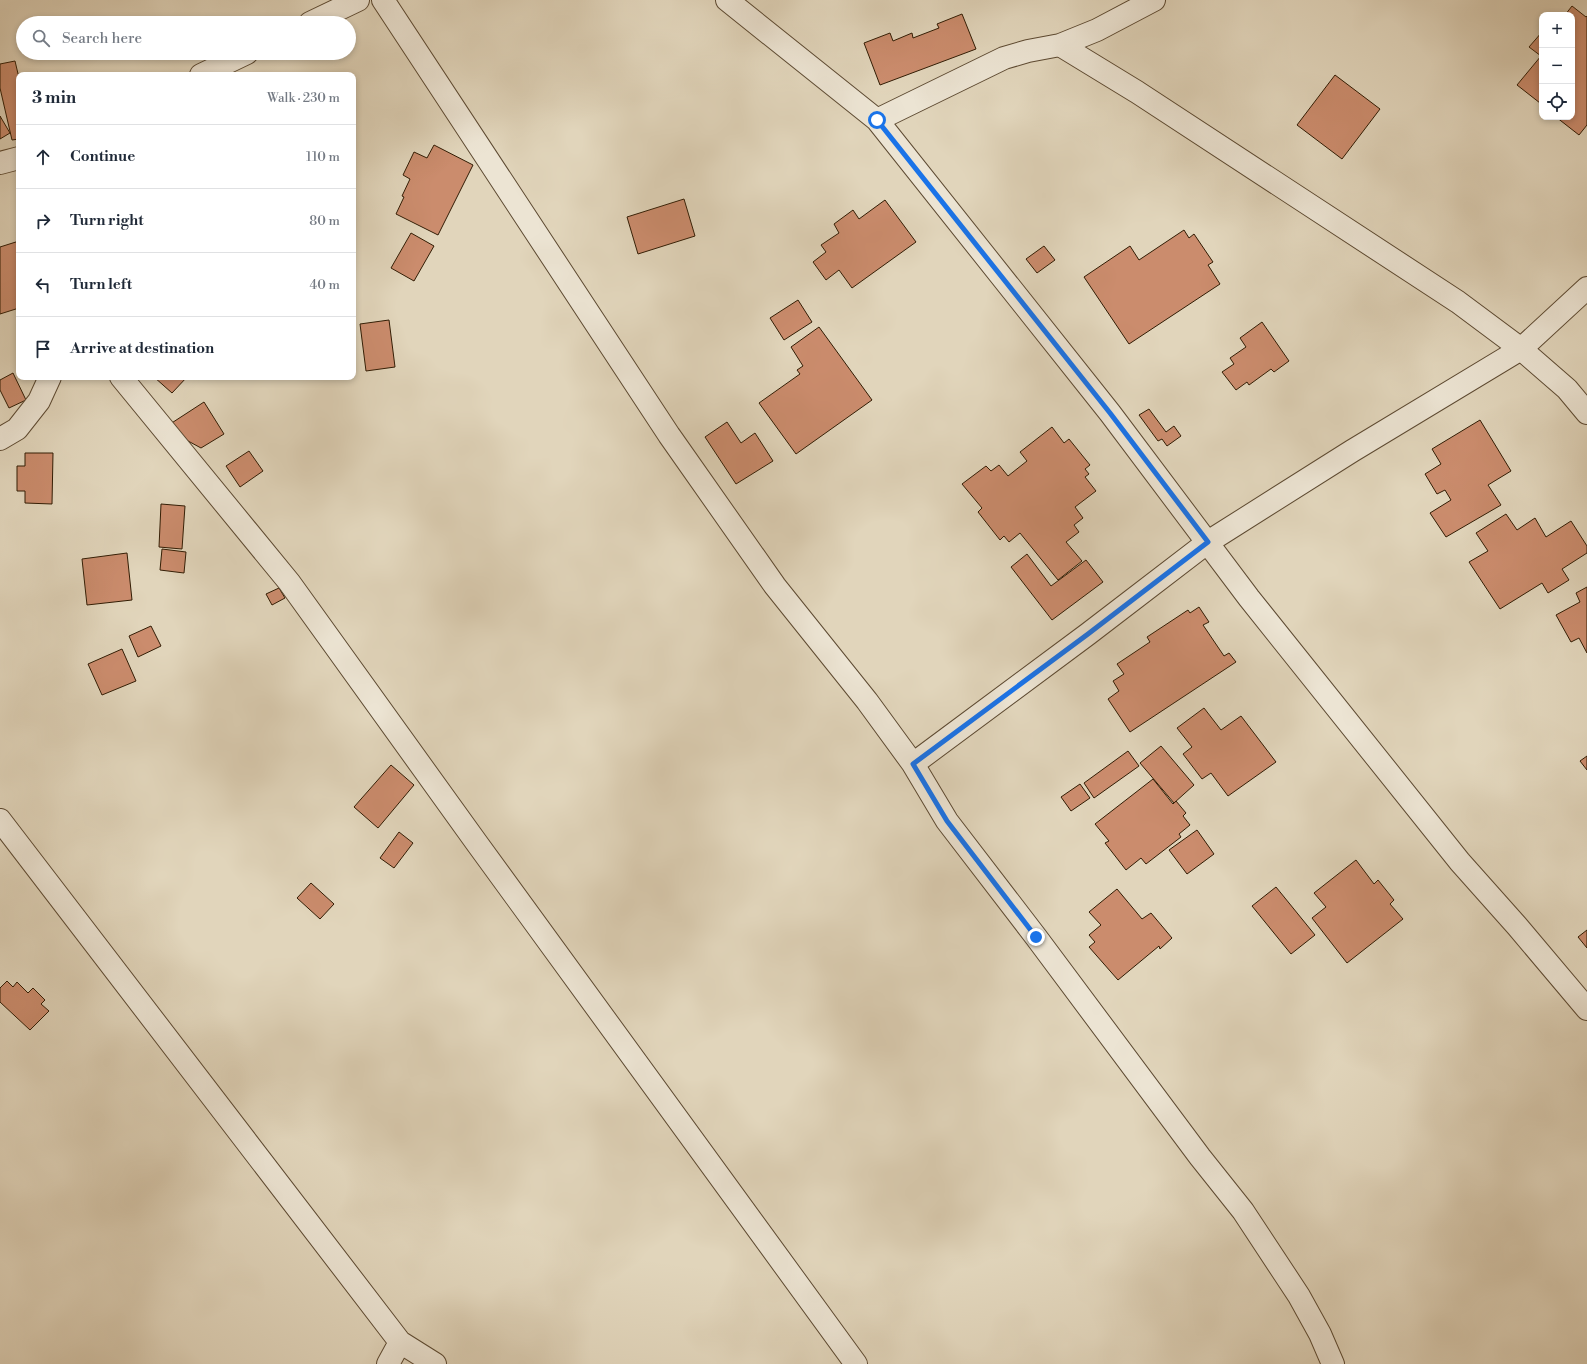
<!DOCTYPE html>
<html lang="en">
<head>
<meta charset="utf-8">
<style>
	:root { --surface:#fff; --page:#f6f6f7; --text:#1f2937; --muted:#747a83; --line:#e0e1e3 }
	body { margin:0; font-family:"Libre Bodoni",serif; background:var(--page); color:var(--text) }
	.controls { position:absolute; right:12px; top:12px; display:grid; overflow:hidden; border-radius:8px; box-shadow:0 2px 6px #0003 }
	.controls button { width:36px; height:36px; display:grid; place-items:center; padding:0; border:0; border-bottom:1px solid var(--line); background:var(--surface); color:var(--text); font:20px sans-serif }
	.stop { position:absolute; width:12px; height:12px; margin:-9px; border:3px solid #1a73e8; border-radius:50%; background:#fff }
	.stop.end { background:#1a73e8; border-color:#fff; box-shadow:0 1px 4px #0008 }
	.list { margin:0; padding:0; list-style:none }
	h2 { display:flex; justify-content:space-between; align-items:center; height:52px; margin:0; padding:0 16px; font-size:17px }
	h2 small { font-size:13px; font-weight:400; color:var(--muted) }
	.list li { display:grid; grid-template-columns:26px 1fr auto; gap:12px; align-items:center; box-sizing:border-box; height:64px; padding:0 16px; border-top:1px solid var(--line) }
	.list b { display:block; font-size:15px; white-space:nowrap }
	.list em { font-size:13px; font-style:normal; color:var(--muted) }
	.icon { flex:none; width:22px; height:22px; fill:none; stroke:currentColor; stroke-width:2; stroke-linecap:round; stroke-linejoin:round }
	.map { position:relative; flex:none; width:1587px; height:1364px; overflow:hidden }
	.search { position:absolute; background:var(--surface); box-shadow:0 2px 6px #0003; left:16px; top:16px; width:340px; height:44px; display:flex; align-items:center; gap:10px; box-sizing:border-box; padding:0 14px; border-radius:22px; color:var(--muted); font-size:15px }
	.panel { position:absolute; background:var(--surface); box-shadow:0 2px 6px #0003; left:16px; top:72px; width:340px; height:308px; border-radius:8px }
	.map>svg:first-child { display:block }
	.building { fill:#cb8c6d; stroke:#311c04 }
	.lines { fill:none; stroke-linecap:round; stroke-linejoin:round }
	.street-casing { stroke:#5d4a32; stroke-width:24 }
	.street { stroke:#ece4d3; stroke-width:22 }
	.route { stroke:#1a73e8; stroke-width:5 }
</style>
</head>
<body>
<div class="map">
<svg width="1587" height="1364" viewBox="0 0 1587 1364">
	<rect width="100%" height="100%" fill="#e1d5bb"/>
	<filter id="stains"><feTurbulence type="fractalNoise" baseFrequency=".005" numOctaves="4"/><feColorMatrix values="0 0 0 0 .2 0 0 0 0 .09 0 0 0 0 .02 0 0 0 .5 -.17"/></filter>
	<radialGradient id="worn" r=".72"><stop offset=".6" stop-color="#630" stop-opacity="0"/><stop offset="1" stop-color="#630" stop-opacity=".3"/></radialGradient>
	<path class="building" d="M1572 6 1586 17 1587 16V125L1579 135 1556 117H1572V15H1565Z
		M962 14 976 49 880 85 864 43 890 33 893 41 912 33 913 38 939 28 937 24Z
		M1542 32V100L1540 103 1517 85 1541 56 1529 47Z
		M15 61 19 78V139L12 140 0 88V64Z
		M1335 75 1380 109 1342 159 1297 125Z
		M0 116 10 133 0 139Z
		M434 145 473 165 438 235 396 214 404 197 402 196 410 179 403 175 414 152 427 158Z
		M684 199 695 236 638 254 627 217Z
		M885 200 916 242 852 288 839 270 826 280 813 262 826 252 821 245 839 233 834 224 853 210 859 219Z
		M1184 230 1189 238 1194 234 1213 262 1208 265 1220 284 1129 344 1084 277 1130 246 1139 260Z
		M411 233 434 246 414 281 391 268Z
		M19 241V308L0 314V247Z
		M1044 246 1055 260 1037 273 1026 259Z
		M798 300 812 322 784 340 770 318Z
		M389 320 395 367 366 371 360 324Z
		M1262 322 1289 361 1274 372 1271 369 1249 385 1247 382 1236 390 1222 372 1234 364 1230 358 1246 347 1240 338Z
		M819 327 872 400 796 454 759 403 800 374 797 370 803 366 791 347Z
		M13 373 26 400 9 408 0 390V380Z
		M154 377H187L172 393Z
		M204 402 224 434 201 448 164 428Z
		M1149 409 1166 432 1174 426 1181 436 1167 446 1162 439 1158 441 1139 415Z
		M1480 420 1511 471 1488 485 1501 505 1446 537 1430 513 1451 500 1445 490 1437 494 1425 474 1441 464 1432 449Z
		M727 422 741 443 755 433 773 461 736 484 705 437Z
		M1052 427 1064 443 1069 439 1090 465 1085 469 1089 474 1085 477 1096 491 1075 507 1083 518 1074 525 1079 532 1066 542 1082 561 1058 580 1020 533 1009 542 1004 536 1000 540 978 512 982 508 962 484 986 466 991 471 999 465 1008 476 1027 461 1020 452Z
		M249 451 263 471 240 487 226 466Z
		M25 453H53L52 504 25 503V491H17V466H25Z
		M161 504 185 506 182 549 159 547Z
		M1506 514 1517 530 1535 518 1546 537 1571 521 1587 546V553L1562 569 1569 580 1548 593 1542 583 1500 609 1469 562 1488 551 1476 533Z
		M162 549 186 552 184 573 160 570Z
		M127 553 132 600 87 605 82 559Z
		M1027 554 1051 586 1086 560 1103 582 1052 620 1011 567Z
		M1587 587V653L1579 638 1571 642 1556 615 1580 602 1576 593Z
		M279 588 285 598 272 605 266 594Z
		M1199 607 1209 622 1203 625 1224 656 1229 653 1236 662 1130 732 1108 699 1119 691 1113 681 1124 674 1117 664 1150 642 1147 637 1188 610 1190 613Z
		M151 626 161 646 138 657 129 636Z
		M122 649 136 681 102 695 88 664Z
		M1204 708 1221 730 1241 716 1276 762 1228 796 1211 773 1202 779 1183 754 1192 747 1177 728Z
		M1161 746 1194 785 1174 803 1140 763Z
		M1128 751 1139 766 1094 798 1084 783Z
		M1587 756V770L1580 761Z
		M391 765 414 785 378 828 354 807Z
		M1153 779 1173 804 1176 801 1186 813 1183 816 1190 825 1179 834 1181 837 1146 864 1141 858 1126 870 1105 843 1109 841 1095 824Z
		M1080 784 1090 798 1071 811 1061 797Z
		M1197 830 1214 854 1187 874 1169 850Z
		M399 832 413 843 394 868 380 858Z
		M1356 860 1374 884 1378 880 1394 900 1390 904 1403 919 1347 963 1312 918 1326 907 1314 893Z
		M311 883 334 904 320 919 297 898Z
		M1276 887 1315 935 1291 954 1252 906Z
		M1117 889 1142 919 1151 913 1172 938 1160 949 1159 946 1118 980 1089 947 1095 942 1089 935 1101 925 1089 912Z
		M1587 930V948L1578 937Z
		M7 981 13 987 17 982 28 993 33 988 45 1000 41 1004 49 1011 30 1030 0 1002V988Z"/>
	<g class="lines">
		<g class="street-casing">
			<path id="street" d="M383 0 669 435 775 586 867 701 913 764 947 821 1036 937 1200 1157 1243 1211 1299 1296 1320 1334 1333 1364
				M727 0 877 120 1110 413 1249 598 1460 862 1517 926 1587 1009
				M310 23 358 0
				M1060 45 1137 92 1458 302 1521 349 1567 389 1587 413
				M201 75 247 53
				M877 120 1004 58 1028 51 1060 45 1097 30 1154 0
				M0 163 19 158
				M121 377 289 582 476 842 856 1364
				M0 439 17 429 39 401 50 377
				M913 764 1088 634 1208 542 1352 451 1521 349 1587 288
				M0 820 400 1342
				M388 1364 400 1342 435 1364"/>
		</g>
		<use href="#street" class="street"/>
	</g>
	<g class="lines">
		<path class="route" d="M877 120 1110 413 1208 542 1088 634 913 764 947 821 1036 937"/>
	</g>
	<rect width="100%" height="100%" filter="url(#stains)"/>
	<rect width="100%" height="100%" fill="url(#worn)"/>
</svg>
<div class="controls">
<button>+</button>
<button>−</button>
<button><svg class="icon" aria-label="locate" viewBox="0 0 24 24"><circle cx="12" cy="12" r="6"/><path d="M12 2v4M12 18v4M2 12h4M18 12h4"/></svg></button>
</div>
<div class="stop" style="left:877px;top:120px"></div>
<div class="stop end" style="left:1036px;top:937px"></div>
<div class="search"><svg class="icon" aria-label="search" viewBox="0 0 24 24"><circle cx="10" cy="10" r="6"/><path d="M15 15l6 6"/></svg>Search here</div>
<section class="panel">
<h2>3 min<small>Walk · 230 m</small></h2>
<ul class="list">
<li><svg class="icon" aria-label="ahead" viewBox="0 0 24 24"><path d="M12 20V5M6 11l6-6 6 6"/></svg><div><b>Continue</b></div><em>110 m</em></li>
<li><svg class="icon" aria-label="right" viewBox="0 0 24 24"><path d="M7 20v-9h11M14 6l5 5-5 5"/></svg><div><b>Turn right</b></div><em>80 m</em></li>
<li><svg class="icon" aria-label="left" viewBox="0 0 24 24"><path d="M17 20v-9H6M10 6l-5 5 5 5"/></svg><div><b>Turn left</b></div><em>40 m</em></li>
<li><svg class="icon" aria-label="arrive" viewBox="0 0 24 24"><path d="M6 21V4h12l-3 4 3 4H6"/></svg><div><b>Arrive at destination</b></div></li>
</ul>
</section>
</div>
</body>
</html>
